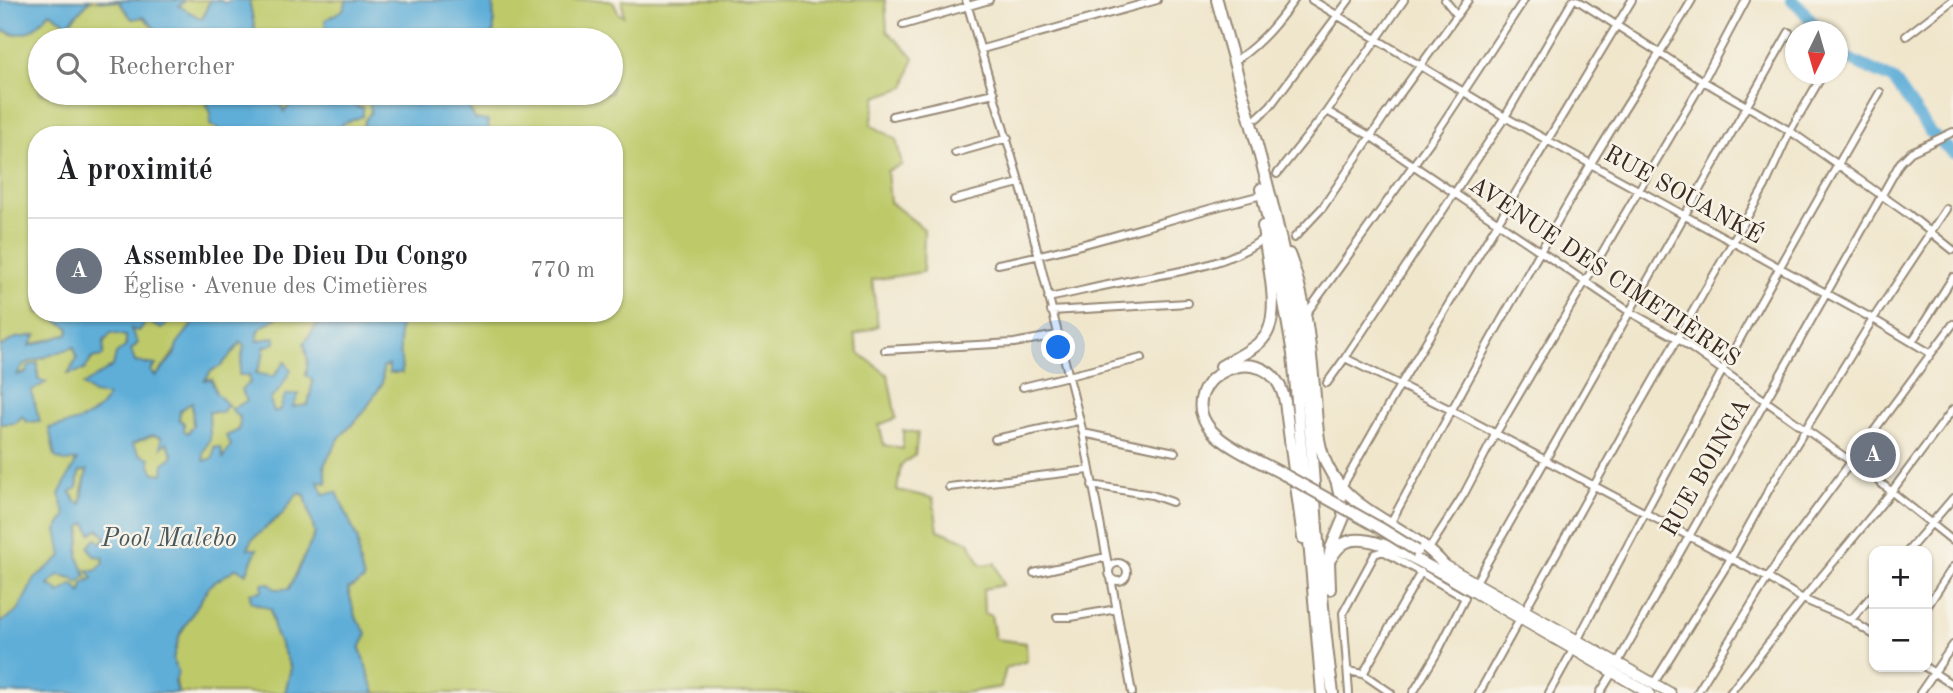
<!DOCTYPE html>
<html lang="fr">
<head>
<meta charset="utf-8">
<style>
	:root { --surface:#fff; --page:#f6f6f6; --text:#202124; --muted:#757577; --line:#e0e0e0; --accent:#2563eb }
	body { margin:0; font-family:"Old Standard TT",serif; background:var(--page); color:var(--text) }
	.controls { position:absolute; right:21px; bottom:21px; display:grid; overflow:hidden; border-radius:14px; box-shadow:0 2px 5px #0004 }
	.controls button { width:63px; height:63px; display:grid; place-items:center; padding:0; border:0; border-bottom:2px solid var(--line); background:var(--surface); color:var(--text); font:35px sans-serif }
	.compass { position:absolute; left:1785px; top:21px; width:63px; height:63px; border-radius:50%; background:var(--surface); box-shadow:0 2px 5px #0004; rotate:185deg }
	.you { position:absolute; left:1059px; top:348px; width:24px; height:24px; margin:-18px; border:5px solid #fff; border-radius:50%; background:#1a73e8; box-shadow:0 0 0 10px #1a73e833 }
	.badge { display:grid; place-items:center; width:46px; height:46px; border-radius:50%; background:var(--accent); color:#fff; font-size:23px; font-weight:700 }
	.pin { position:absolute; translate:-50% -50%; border:4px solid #fff; box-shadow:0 2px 7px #0006 }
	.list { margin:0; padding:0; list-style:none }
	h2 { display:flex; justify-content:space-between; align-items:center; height:91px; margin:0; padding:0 28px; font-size:30px }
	h2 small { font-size:23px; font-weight:400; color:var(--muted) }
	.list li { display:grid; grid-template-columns:46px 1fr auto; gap:21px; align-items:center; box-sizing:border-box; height:105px; padding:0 28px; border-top:2px solid var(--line) }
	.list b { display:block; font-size:26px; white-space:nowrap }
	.list p { margin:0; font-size:23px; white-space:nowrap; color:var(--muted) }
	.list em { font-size:23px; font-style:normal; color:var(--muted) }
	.icon { flex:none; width:38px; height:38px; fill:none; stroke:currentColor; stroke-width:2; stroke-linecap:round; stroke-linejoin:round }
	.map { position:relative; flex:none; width:1953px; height:693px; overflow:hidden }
	.search { position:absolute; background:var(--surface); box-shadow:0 2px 5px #0004; left:28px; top:28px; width:595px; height:77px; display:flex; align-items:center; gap:18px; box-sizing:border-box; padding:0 24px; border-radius:38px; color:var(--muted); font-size:26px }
	.panel { position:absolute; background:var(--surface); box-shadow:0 2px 5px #0004; left:28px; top:126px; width:595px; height:196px; border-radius:28px }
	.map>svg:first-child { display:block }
	.green { fill:#beca6b; stroke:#7c7a44; stroke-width:2 }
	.water { fill:#5eaed8; stroke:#4c6c7b; stroke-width:2; fill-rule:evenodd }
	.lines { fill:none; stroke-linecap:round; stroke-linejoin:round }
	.river { stroke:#5eaed8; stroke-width:12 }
	.minor-casing { stroke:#968875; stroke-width:10 }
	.primary-casing { stroke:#968875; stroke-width:13 }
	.trunk-casing { stroke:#968875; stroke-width:14 }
	.minor { stroke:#fff; stroke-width:6 }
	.primary { stroke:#fff; stroke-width:10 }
	.trunk { stroke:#fff; stroke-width:10 }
	.trunk-bridge-casing { stroke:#968875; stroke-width:14; stroke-linecap:butt }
	.trunk-bridge { stroke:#fff; stroke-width:10 }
	.labels { text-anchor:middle; stroke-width:5; stroke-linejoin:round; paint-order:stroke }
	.street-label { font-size:24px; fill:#3b2a1e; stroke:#f7f3e8 }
	.water-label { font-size:26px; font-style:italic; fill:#47585f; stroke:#f7f3e8 }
</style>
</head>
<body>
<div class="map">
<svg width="1953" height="693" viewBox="0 0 1953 693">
	<rect width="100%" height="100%" fill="#f7f3e8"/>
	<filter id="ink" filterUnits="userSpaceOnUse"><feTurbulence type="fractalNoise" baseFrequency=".0143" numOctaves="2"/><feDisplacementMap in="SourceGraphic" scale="14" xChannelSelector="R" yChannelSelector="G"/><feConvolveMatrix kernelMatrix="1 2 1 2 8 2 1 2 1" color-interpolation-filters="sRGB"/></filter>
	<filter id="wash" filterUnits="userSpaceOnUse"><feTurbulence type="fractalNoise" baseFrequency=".00686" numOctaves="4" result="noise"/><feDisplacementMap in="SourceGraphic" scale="28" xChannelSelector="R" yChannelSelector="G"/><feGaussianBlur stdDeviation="1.57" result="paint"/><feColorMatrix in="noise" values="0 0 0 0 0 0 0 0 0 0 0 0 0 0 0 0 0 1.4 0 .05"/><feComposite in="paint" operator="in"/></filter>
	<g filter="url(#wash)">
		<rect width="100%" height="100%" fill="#f0e6cc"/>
		<path class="green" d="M90 0 119 1 132 19 143 17 166 40H40V93H172L181 101 185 98 183 93H189L190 97 203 96 218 128 219 135H37V313H64L51 317 70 328 68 334 27 346 36 336 16 338 0 347V29L14 35 50 12 68 24Z
			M185 0H210L202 19 178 6Z
			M249 0H347L343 10 326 40H262L255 30Z
			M493 0H607L613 2 619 14 624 16 622 0H885L887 31 914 57 905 87 876 97 871 125 896 139 902 165 887 171 890 202 924 229 923 272 872 280 878 326 854 335 859 353 888 375 896 418 879 425 884 445 903 449V430L918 433 915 455 901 465 897 490 933 498 938 530 969 542 981 565 995 563 1003 585 983 589 984 614 991 615 995 639 1026 643 1027 661 1006 668 1001 687 964 693H375L360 648 366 634 355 616 348 589 364 580 359 560 358 540 323 494 317 481 327 483 324 465 340 437 363 413 382 384 383 367 389 365 402 373 399 334 401 313H614V135H480L475 119 469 108 473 93H611V40H490L494 30Z
			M283 93H298L284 112 280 102Z
			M358 94 369 98 372 112 365 120 362 129 368 135H341V124L356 107Z
			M159 313H201C185 334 173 356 156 376L150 372 155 366 135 362 131 350 130 328 146 321 169 320Z
			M283 313H326L304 343 308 361 306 375 313 381 308 405 273 412 270 400 280 389 285 363 273 377 256 373 263 357 264 347 257 341 258 330Z
			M111 333 126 336C127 353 112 395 101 408 96 413 88 417 82 421L66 516 57 529 63 557 36 578 18 611 0 623V424L16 423 31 391 46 382 38 380V364L26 373 16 375 24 364 74 347 77 359 68 373 84 370Z
			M241 342 244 346 239 374 249 375C251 402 237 436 223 459L213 458 203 461V453L210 439 209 412 216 393 212 379 205 381 211 371 221 366Z
			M192 402 193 426 188 433 183 431 179 420 180 411Z
			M153 435C166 437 168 445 174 456L163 474 154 473 132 443Z
			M88 470 82 489 81 504 75 501 71 492 77 488 79 472Z
			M298 493 305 495 315 534 289 589 250 593 251 602 271 609 275 633 291 668 285 693H178L173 659 180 634 210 585 237 568 245 573 256 549H247L251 540 282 514Z
			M86 522 99 529 106 538 101 544 97 539 104 563 95 571H88L94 578 81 594 59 593 47 585 59 574 66 578 86 576 78 557 81 527Z"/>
		<path class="water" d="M0 0H90L68 24 50 12C34 31 25 40 0 29Z
			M97 0H185L179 6 202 19 210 0H220L225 3 230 0H249L255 30 262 40H247L241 31 238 40H166L144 17 132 19 119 2Z
			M347 0H493L494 31 490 40H326L325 20 343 10Z
			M189 93H246L253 97V93H283L280 102 284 112 298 93H473L469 108 475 119 488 121 489 131 480 135H368L362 129 365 120 371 112 369 98 359 94 356 107H363V116L342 124 341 135H219L218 128 210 125 211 113 203 96 189 97Z
			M64 313H159L169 320 162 329 147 321 139 331 131 329 138 343 131 350 135 362 156 365 150 371 156 376 174 355 177 344 201 313H283L258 330 257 341 275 337V343L264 347 263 357 256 373 273 377 285 362 291 370 280 389 270 400 274 412 280 410 285 395 299 394 293 407 308 405 313 381 306 375 308 361 304 343 326 313H401L399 334 402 373H389V365L383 367 382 384 363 413 340 437 324 465 327 483 318 481 323 494 337 492 358 540 359 560 364 580 348 589 355 616 367 634 360 648 375 693H285L291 668 275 633 271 609 251 602 250 593 262 591V584L269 583 275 589H289L315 534 305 495 298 493 282 514 251 540 248 549H257L246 574 237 568 210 585 180 634 173 659 178 672 175 682 178 693H0V623L18 611 35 578 62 556 57 529 66 516 59 494 77 460 66 462 55 457 49 428C74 423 95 420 108 396L93 394 83 385 113 366 116 354 126 346V336L111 333 104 341 103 356 92 358 84 370 68 374 77 359 74 347 24 364 17 375 26 373 28 366 38 363V380L47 382 31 391 40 421 27 422 22 416 16 423 0 424V347L16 338 36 335 29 346 68 334 69 328 50 316ZM241 342 244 346 239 375H249L250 383 241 389 247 401 231 409 240 418 239 430 226 436 231 445 223 458 221 448 214 447 213 458 204 461 203 453 210 439 209 412H223L225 407 229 406 216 393 211 379 205 380 211 371 221 366ZM192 402 193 426 188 433 184 431V423L179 419 180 411ZM152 435 161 437V448L167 442 173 456 164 463 163 474 154 473 150 465V458L141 455 132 444ZM87 470 81 504 75 501 71 492 77 488 79 472ZM86 523 91 534 99 529 106 538 101 543 96 538 89 547 94 556 103 557 104 563 95 571 87 570 93 578 83 583 81 593 73 584 59 593 57 589 48 585 59 575 73 578 78 583 86 576 78 557 81 527Z"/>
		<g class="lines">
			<path class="river" d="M1792 0 1800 7 1820 32
				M1838 54 1894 80 1930 132 1953 153"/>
		</g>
	</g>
	<g filter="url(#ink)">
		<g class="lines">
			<g class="minor-casing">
				<path id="minor" d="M966 0 1024 198 1083 433 1109 570
					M1312 0 1505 117 1873 319 1930 353
					M1445 0 1457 15
					M1577 0 1703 81 1790 131 1908 214 1953 250
					M903 25 989 0
					M1906 36 1953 0
					M982 49 1157 0
					M1239 58C1262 42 1278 22 1294 0
					M1327 111 1370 136 1630 312 1677 338 1877 480 1953 541
					M892 116 994 93
					M1257 118 1270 106 1349 0
					M955 153 1008 138
					M1277 174 1327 111 1404 0
					M954 200 1019 183
					M1294 238 1323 207 1392 105 1468 0
					M998 264C1087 247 1173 217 1262 195
					M1048 298C1070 294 1091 288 1113 284 1163 273 1222 270 1264 238
					M1051 311 1188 303
					M1306 314 1437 132 1524 0
					M1912 342 1953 277
					M885 350 1014 343 1057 335
					M1345 358 1505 117 1573 0
					M1327 383 1345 358 1451 410 1768 578 1803 599 1851 620 1874 635
					M1023 387 1142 358
					M1083 433 1175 452
					M995 439 1078 421
					M1092 485 1152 495 1172 502
					M949 487 1089 470
					M1342 487 1400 385 1632 0
					M1390 524C1454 404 1520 285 1589 167 1622 111 1659 56 1692 0
					M1429 549 1464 494 1495 435 1703 81 1746 0
					M1908 551 1953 498
					M1109 572a9 9 0 1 1 18 0a9 9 0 1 1-18 0Z
					M1034 573 1106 557
					M1111 578 1132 693
					M1476 582 1789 32
					M1927 607 1953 567
					M1057 617H1071L1117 609
					M1851 620 1874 593
					M1578 639C1675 455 1775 272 1880 92
					M1618 662 1900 163 1911 152 1953 132
					M1925 667 1953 685
					M1348 671 1363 674 1391 693
					M1363 674 1421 572
					M1654 683 1730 560 1772 484 1873 319 1946 209
					M1349 693 1343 613 1375 554 1383 551 1465 598 1437 653 1413 693
					M1479 693 1631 419 1765 186 1790 131 1823 74
					M1549 693 1573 650
					M1600 693 1613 672
					M1697 693 1780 558 1953 324
					M1730 693 1803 599 1892 491 1953 409
					M1920 693 1953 645"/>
			</g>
			<g class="primary-casing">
				<path id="primary" d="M1444 565 1670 693
					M1440 572 1649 693"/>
			</g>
			<g class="trunk-casing">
				<path id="trunk" d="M1217 0C1246 109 1281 218 1298 329 1317 450 1315 572 1333 693
					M1261 189 1275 251 1293 354 1322 693
					M1289 254C1305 294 1310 343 1314 386 1318 422 1314 452 1338 483 1367 519 1415 530 1444 565
					M1221 366C1235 358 1252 351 1263 339 1284 315 1265 256 1263 226
					M1285 475C1263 463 1227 448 1211 430 1168 380 1271 329 1285 402L1303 538
					M1329 558 1331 548 1344 517 1337 484
					M1330 589 1329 561C1333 555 1337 548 1343 544 1366 528 1417 561 1440 572"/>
			</g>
			<use href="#minor" class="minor"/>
			<use href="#primary" class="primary"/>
			<use href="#trunk" class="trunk"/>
			<g class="trunk-bridge-casing">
				<path id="trunk-bridge" d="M1285 475 1380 528 1417 551"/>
			</g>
			<use href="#trunk-bridge" class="trunk-bridge"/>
		</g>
	</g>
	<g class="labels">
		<g class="street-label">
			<text transform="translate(1684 194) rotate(29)" y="8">RUE SOUANKÉ</text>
			<text transform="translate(1605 271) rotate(34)" y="8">AVENUE DES CIMETIÈRES</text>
			<text transform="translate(1705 467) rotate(-60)" y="8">RUE BOINGA</text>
		</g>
		<g class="water-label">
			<text x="169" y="546">Pool Malebo</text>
		</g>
	</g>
</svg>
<div class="controls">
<button>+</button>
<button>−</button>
</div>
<svg class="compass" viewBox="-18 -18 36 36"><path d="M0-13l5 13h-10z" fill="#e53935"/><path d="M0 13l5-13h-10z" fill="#757577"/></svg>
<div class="you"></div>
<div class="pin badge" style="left:1873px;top:455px;background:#6b7280">A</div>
<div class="search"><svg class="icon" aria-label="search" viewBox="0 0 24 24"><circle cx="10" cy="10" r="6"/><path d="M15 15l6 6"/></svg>Rechercher</div>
<section class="panel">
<h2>À proximité<small></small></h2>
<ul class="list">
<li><span class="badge" style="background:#6b7280">A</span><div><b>Assemblee De Dieu Du Congo</b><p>Église · Avenue des Cimetières</p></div><em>770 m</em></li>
</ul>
</section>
</div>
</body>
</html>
